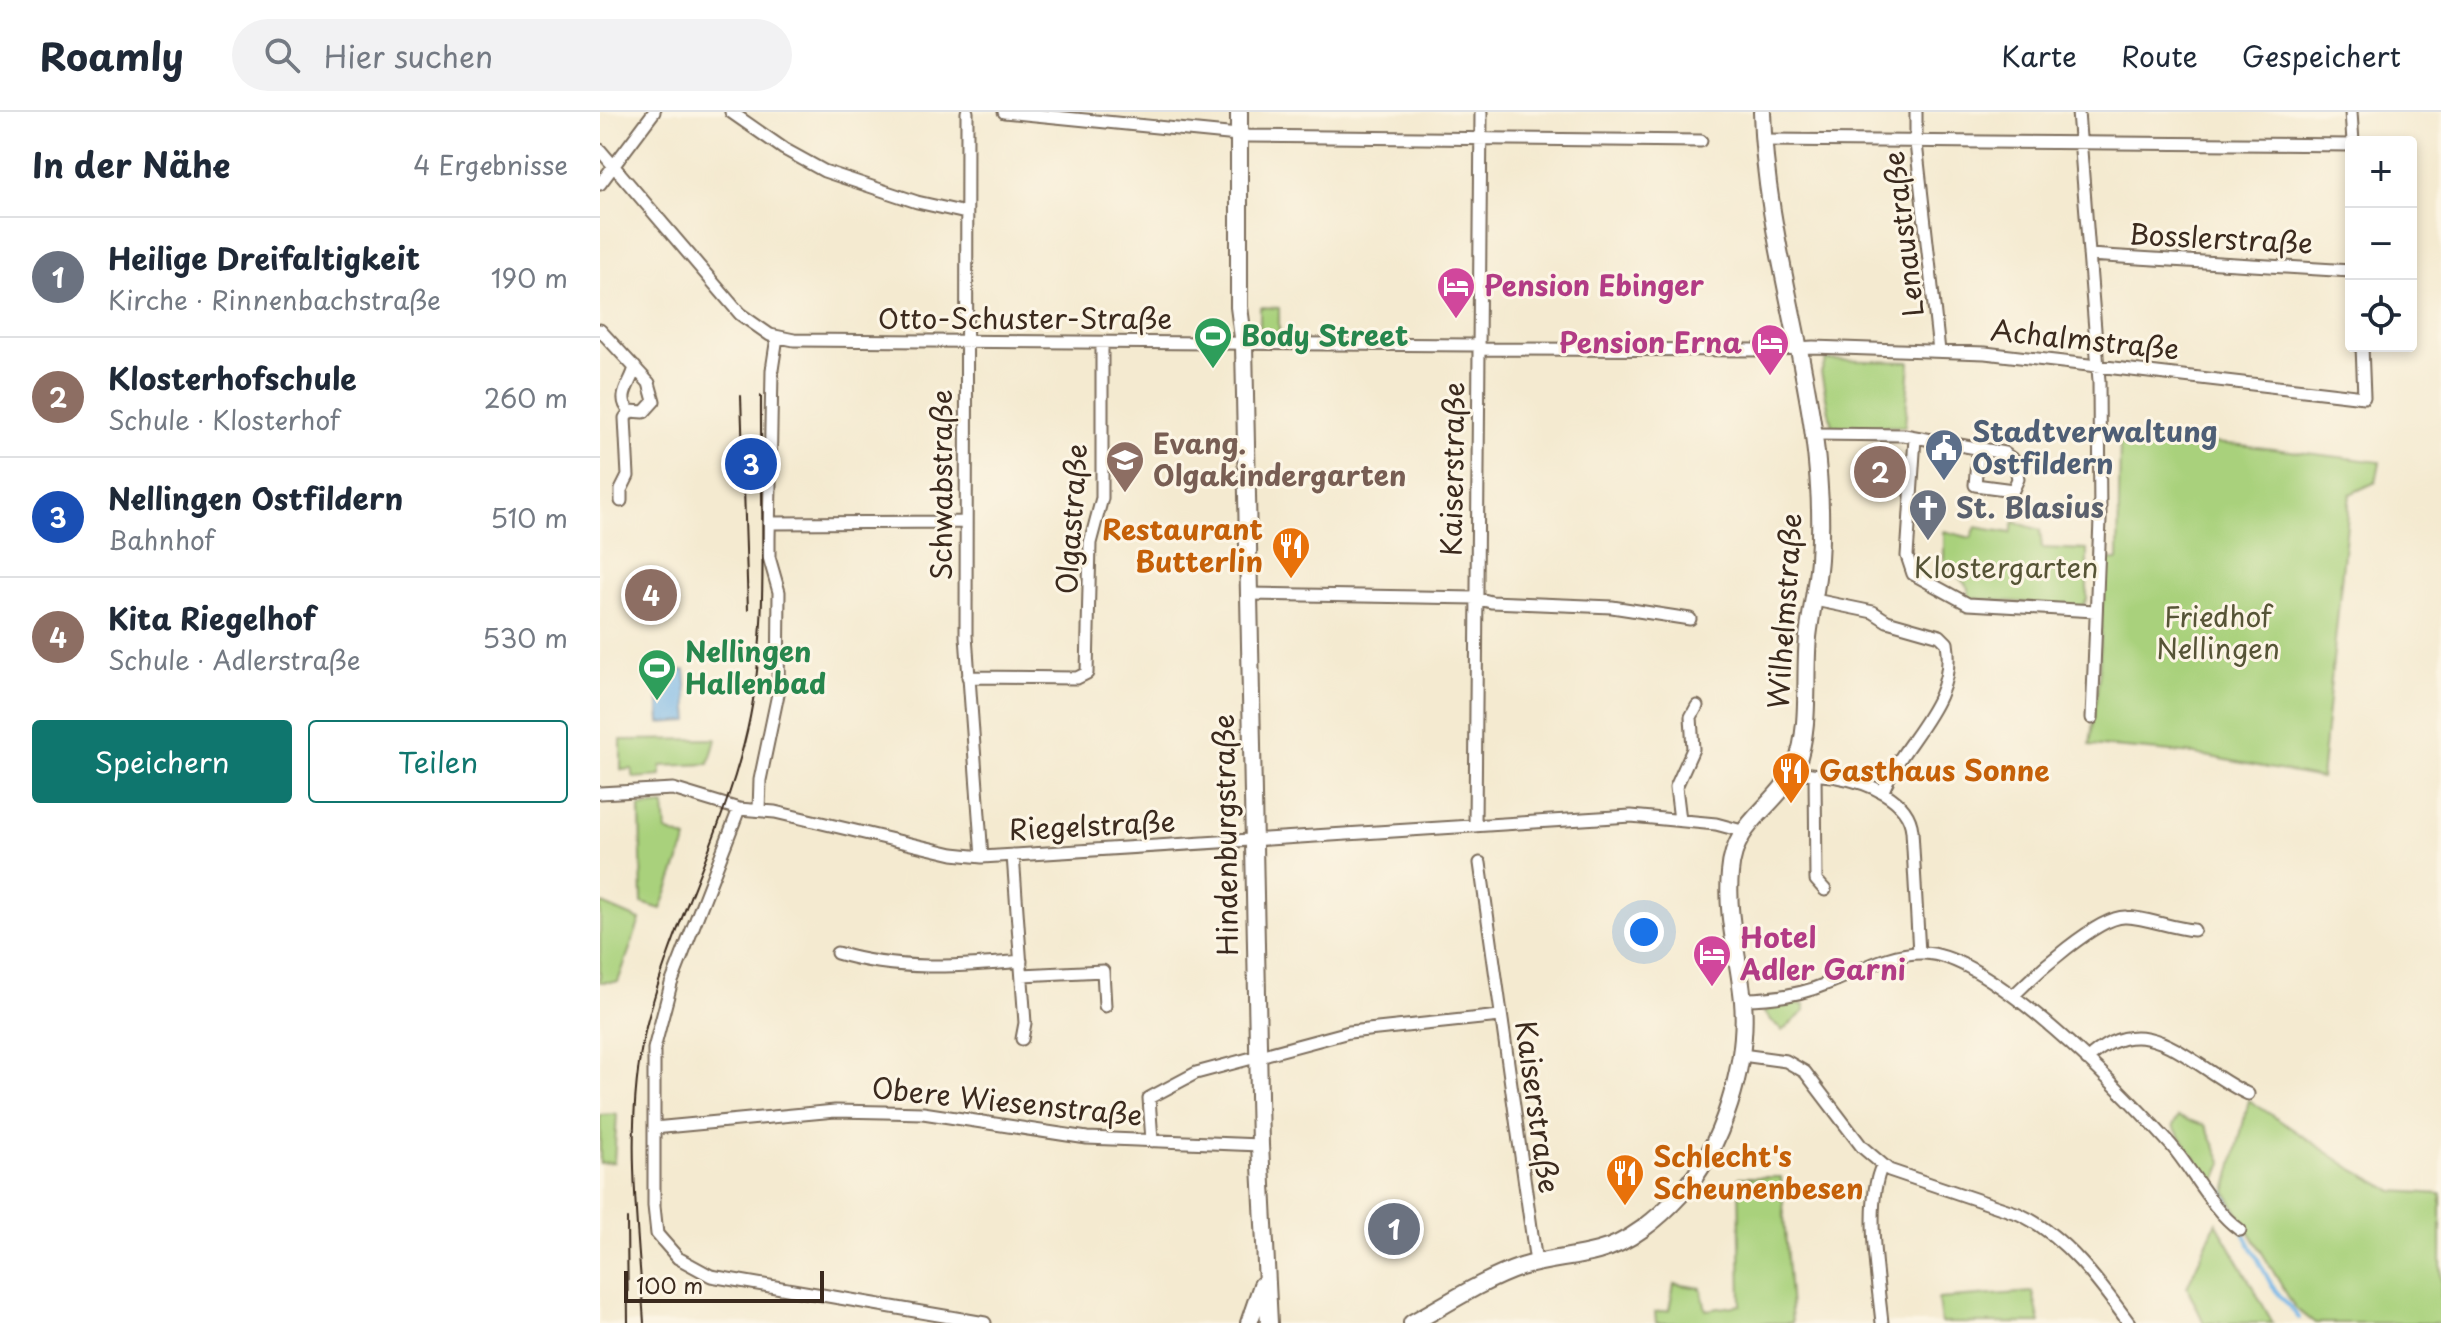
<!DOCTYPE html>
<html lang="de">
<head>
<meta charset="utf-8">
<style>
	:root { --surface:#fff; --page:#f2f2f3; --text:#1f2937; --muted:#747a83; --line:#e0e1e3; --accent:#0f766e }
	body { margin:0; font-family:"Playpen Sans",sans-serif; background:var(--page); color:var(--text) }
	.controls { position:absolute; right:24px; top:24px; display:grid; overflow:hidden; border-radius:8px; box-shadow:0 4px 12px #0003 }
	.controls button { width:72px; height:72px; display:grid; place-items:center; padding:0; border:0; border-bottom:2px solid var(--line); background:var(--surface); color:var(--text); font:40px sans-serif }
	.scale { position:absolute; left:24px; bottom:20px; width:200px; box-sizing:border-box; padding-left:8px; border:4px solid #3b2a1e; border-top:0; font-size:22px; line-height:28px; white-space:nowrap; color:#3b2a1e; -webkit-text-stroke:6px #fcf5e5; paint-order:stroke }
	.you { position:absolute; left:1044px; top:820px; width:28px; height:28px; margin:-20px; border:6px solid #fff; border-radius:50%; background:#1a73e8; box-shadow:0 0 0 12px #1a73e833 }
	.badge { display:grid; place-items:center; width:52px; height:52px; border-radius:50%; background:var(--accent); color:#fff; font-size:26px; font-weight:700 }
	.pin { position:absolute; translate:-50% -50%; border:4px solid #fff; box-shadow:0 2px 8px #0006 }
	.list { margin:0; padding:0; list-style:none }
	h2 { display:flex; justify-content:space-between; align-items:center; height:104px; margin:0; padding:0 32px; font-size:34px }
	h2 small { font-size:26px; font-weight:400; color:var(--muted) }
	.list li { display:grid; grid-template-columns:52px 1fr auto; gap:24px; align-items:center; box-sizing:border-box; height:120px; padding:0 32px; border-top:2px solid var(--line) }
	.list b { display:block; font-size:30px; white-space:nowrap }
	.list p { margin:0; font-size:26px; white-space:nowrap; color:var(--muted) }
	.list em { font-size:26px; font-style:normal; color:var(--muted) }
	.actions { display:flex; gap:16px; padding:24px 32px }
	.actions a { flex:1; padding:18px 0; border:2px solid var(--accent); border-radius:8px; text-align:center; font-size:28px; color:var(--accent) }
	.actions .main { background:var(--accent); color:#fff }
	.icon { flex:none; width:44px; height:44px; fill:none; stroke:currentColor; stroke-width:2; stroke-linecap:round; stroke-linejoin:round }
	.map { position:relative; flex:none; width:1841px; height:1211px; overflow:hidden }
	header { display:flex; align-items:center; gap:48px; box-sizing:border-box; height:112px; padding:0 40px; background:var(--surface); border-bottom:2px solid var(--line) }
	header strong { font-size:38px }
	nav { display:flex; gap:44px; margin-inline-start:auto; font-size:28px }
	.search { width:560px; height:72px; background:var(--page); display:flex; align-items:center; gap:20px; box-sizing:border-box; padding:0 28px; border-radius:44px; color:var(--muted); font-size:30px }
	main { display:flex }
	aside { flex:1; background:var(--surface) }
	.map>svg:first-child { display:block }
	.green { fill:#a9d17c; stroke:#727e4d; stroke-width:2 }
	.water { fill:#72b4e7; stroke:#566f82; stroke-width:2 }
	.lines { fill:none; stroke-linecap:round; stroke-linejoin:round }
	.stream { stroke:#72b4e7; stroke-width:4 }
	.street-casing { stroke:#7c6d5c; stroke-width:15 }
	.secondary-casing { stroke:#7c6d5c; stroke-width:20 }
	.street { stroke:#fff; stroke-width:11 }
	.secondary { stroke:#fff; stroke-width:16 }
	.tram { stroke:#3b2a1e; stroke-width:2 }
	.labels { text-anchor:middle; stroke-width:6; stroke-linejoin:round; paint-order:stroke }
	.street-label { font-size:28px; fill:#3b2a1e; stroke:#fcf5e5 }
	.hotel-label { font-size:28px; font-weight:bold; fill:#b23c85; stroke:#fcf5e5; text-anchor:start }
	.leisure-label { font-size:28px; font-weight:bold; fill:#27864d; stroke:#fcf5e5; text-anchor:start }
	.service-label { font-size:28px; font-weight:bold; fill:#4e5e75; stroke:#fcf5e5; text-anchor:start }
	.education-label { font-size:28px; font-weight:bold; fill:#785e54; stroke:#fcf5e5; text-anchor:start }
	.worship-label { font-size:28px; font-weight:bold; fill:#5b616d; stroke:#fcf5e5; text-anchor:start }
	.food-label { font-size:28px; font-weight:bold; fill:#c56008; stroke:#fcf5e5; text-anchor:start }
	.park-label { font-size:28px; fill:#565436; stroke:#fcf5e5 }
</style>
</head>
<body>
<header>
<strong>Roamly</strong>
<div class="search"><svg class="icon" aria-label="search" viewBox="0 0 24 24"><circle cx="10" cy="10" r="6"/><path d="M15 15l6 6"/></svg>Hier suchen</div>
<nav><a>Karte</a><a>Route</a><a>Gespeichert</a></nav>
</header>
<main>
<aside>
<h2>In der Nähe<small>4 Ergebnisse</small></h2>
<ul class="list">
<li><span class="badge" style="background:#6b7280">1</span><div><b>Heilige Dreifaltigkeit</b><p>Kirche · Rinnenbachstraße</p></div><em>190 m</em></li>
<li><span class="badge" style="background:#8d6e63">2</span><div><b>Klosterhofschule</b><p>Schule · Klosterhof</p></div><em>260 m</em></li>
<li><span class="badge" style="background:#1a4fb4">3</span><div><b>Nellingen Ostfildern</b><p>Bahnhof</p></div><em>510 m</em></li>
<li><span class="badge" style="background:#8d6e63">4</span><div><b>Kita Riegelhof</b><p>Schule · Adlerstraße</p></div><em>530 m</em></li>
</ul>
<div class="actions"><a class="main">Speichern</a><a>Teilen</a></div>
</aside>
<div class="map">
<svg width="1841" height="1211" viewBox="0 0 1841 1211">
	<rect width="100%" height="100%" fill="#fcf5e5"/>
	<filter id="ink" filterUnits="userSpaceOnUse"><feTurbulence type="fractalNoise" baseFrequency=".0125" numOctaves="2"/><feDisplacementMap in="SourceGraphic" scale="16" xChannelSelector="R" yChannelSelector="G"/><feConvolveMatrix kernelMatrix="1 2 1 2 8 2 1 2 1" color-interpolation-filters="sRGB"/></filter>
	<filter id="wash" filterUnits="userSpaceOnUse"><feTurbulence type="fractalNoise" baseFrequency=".006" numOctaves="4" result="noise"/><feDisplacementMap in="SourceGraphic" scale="32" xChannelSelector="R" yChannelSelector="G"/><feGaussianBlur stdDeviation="1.8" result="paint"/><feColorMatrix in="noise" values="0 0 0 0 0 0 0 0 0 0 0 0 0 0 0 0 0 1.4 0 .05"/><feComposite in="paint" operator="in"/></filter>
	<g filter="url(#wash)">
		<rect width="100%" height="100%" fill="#f4ead0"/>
		<path class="green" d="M660 195 679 196V222H660Z
			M1226 248 1310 250 1305 314 1232 315 1221 260Z
			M1520 325 1641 333 1780 350 1776 370 1750 382 1721 666 1595 642 1490 633 1499 564 1504 448H1518Z
			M1414 410 1440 418 1442 436 1487 438V488L1482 495 1369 486V476L1344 450V419L1371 426 1376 415 1411 421Z
			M116 627 109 652 61 654V664L34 666 32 657 21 658V628Z
			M64 693 66 719 87 727 61 797 42 791 40 695Z
			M0 791 40 808 18 870H0Z
			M1192 890 1204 893 1205 899 1182 919 1163 900Z
			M1649 988 1751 1056 1793 1079 1841 1082V1211H1715L1695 1196 1626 1080Z
			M17 1002 14 1050 0 1051V1003Z
			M1578 1005 1605 1013 1623 1051 1614 1073 1573 1014Z
			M1139 1065H1181L1192 1211H1056L1055 1200 1069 1198 1074 1172 1101 1176 1106 1198 1141 1193Z
			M1616 1110 1673 1211H1604L1587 1175Z
			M1433 1180 1440 1211H1341L1338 1187Z"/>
		<path class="water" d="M85 558 89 609 60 611 57 560Z"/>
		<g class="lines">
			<path class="stream" d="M1619 1074 1639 1111
				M1643 1119 1672 1174 1699 1206"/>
		</g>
	</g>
	<g filter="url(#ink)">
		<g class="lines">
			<g class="street-casing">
				<path id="street" d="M131 0 184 37 224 59 317 90 366 101
					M367 0 366 524 382 745
					M404 0 648 24 1101 29
					M1316 0V31L1339 239
					M1478 0 1499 269 1500 408 1492 606
					M1751 0 1753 30
					M1163 28 1751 33
					M0 38 140 202 170 223 194 228 874 233 884 237 1165 238 1213 235 1385 241 1764 285 1762 234
					M0 72 54 0
					M1489 143 1751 159
					M0 218 49 271 54 289 44 300 30 299C15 285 32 271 35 255
					M1215 322 1304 323 1404 341 1415 349 1418 367 1413 378 1375 373 1378 338
					M1315 326 1307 444 1313 462 1368 492 1495 499
					M21 389V378L28 364 25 306 30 299
					M169 411 366 410
					M647 482 876 486 891 490 1012 495 1090 507
					M1215 488 1273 500 1287 509 1340 524 1347 531C1357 593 1302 628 1283 679
					M368 565 477 566 487 561 490 431 502 386V231
					M1194 657C1207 664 1223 662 1237 665 1267 670 1309 686 1312 719L1319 841
					M1215 663 1216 768 1225 778
					M0 681 73 677 139 697 175 700 353 742 382 745 1031 704 1116 712 1142 719
					M139 697 71 872 54 937V1094L57 1122 78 1146 111 1164 385 1211
					M159 698 160 668 178 582 179 480 169 445V427L172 258 177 225
					M1080 708 1076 675 1093 637 1091 605 1097 594
					M875 714 881 0
					M413 743 425 911 422 927
					M880 751 936 1151
					M237 841C296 859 360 855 421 849
					M422 863 503 859 505 894
					M1414 883C1433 864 1499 803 1526 805 1549 806 1570 816 1594 818
					M1143 887C1171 887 1200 883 1226 872 1259 860 1288 840 1324 841 1392 843 1525 982 1571 1033 1594 1060 1611 1097 1640 1118
					M1142 943 1186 949 1205 960 1262 1035 1289 1058 1419 1102C1465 1123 1500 1171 1529 1211
					M1487 948C1547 890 1592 957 1648 982
					M54 1016 235 999 284 1000 323 1001 487 1026 660 1033
					M552 1029 549 986 596 961 749 920 900 904
					M1282 1054C1264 1091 1278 1169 1282 1211"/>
			</g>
			<g class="secondary-casing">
				<path id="secondary" d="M639 0V195L644 233 660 1033 669 1211
					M649 1211 662 1173
					M812 1211C847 1192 883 1168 921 1155 946 1147 973 1146 998 1139 1029 1131 1059 1106 1080 1083 1123 1036 1148 951 1143 889 1139 846 1126 805 1130 761 1134 707 1177 697 1196 653 1211 615 1204 566 1208 525 1211 499 1217 474 1219 447 1230 295 1166 151 1162 0"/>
			</g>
			<use href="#street" class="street"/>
			<use href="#secondary" class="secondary"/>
			<path class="tram" d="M141 284 148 498
				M27 1107 28 1211
				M44 1211C38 1115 23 1010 46 915 72 809 129 712 150 605 170 505 160 386 161 284"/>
		</g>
	</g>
	<defs>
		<g id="hotel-pin" transform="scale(2)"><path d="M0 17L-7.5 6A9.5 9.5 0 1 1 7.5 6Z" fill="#d1479c" stroke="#fcf5e5"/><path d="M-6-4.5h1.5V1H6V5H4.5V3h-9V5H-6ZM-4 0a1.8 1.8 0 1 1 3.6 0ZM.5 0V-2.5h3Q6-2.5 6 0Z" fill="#fff"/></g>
		<g id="stadium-pin" transform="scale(2)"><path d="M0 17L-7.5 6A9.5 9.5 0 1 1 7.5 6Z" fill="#2e9e5b" stroke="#fcf5e5"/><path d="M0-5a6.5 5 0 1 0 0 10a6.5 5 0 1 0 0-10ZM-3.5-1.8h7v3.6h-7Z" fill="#fff"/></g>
		<g id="civic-pin" transform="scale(2)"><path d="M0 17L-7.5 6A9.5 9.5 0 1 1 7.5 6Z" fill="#5c6f8a" stroke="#fcf5e5"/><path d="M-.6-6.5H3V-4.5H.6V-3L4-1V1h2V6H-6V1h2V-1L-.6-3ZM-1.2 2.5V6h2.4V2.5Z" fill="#fff"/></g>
		<g id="school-pin" transform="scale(2)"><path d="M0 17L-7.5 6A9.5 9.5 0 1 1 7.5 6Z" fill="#8d6e63" stroke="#fcf5e5"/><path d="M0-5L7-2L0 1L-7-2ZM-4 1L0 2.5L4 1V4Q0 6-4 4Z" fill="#fff"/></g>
		<g id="church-pin" transform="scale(2)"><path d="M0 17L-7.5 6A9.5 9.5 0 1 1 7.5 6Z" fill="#6b7280" stroke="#fcf5e5"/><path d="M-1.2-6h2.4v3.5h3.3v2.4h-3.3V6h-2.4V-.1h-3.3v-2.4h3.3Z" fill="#fff"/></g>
		<g id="restaurant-pin" transform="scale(2)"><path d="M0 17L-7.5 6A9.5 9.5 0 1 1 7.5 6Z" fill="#e8710a" stroke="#fcf5e5"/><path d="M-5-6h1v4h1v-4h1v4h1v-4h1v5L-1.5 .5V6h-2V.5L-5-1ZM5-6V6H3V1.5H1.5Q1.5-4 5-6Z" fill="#fff"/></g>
	</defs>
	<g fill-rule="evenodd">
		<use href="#hotel-pin" x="856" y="174"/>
		<use href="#stadium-pin" x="613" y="224"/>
		<use href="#hotel-pin" x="1170" y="231"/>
		<use href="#civic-pin" x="1344" y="336"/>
		<use href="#school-pin" x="525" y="348"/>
		<use href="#church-pin" x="1328" y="396"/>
		<use href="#restaurant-pin" x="691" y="434"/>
		<use href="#stadium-pin" x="57" y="556"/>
		<use href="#restaurant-pin" x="1191" y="659"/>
		<use href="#hotel-pin" x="1112" y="842"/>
		<use href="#restaurant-pin" x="1025" y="1061"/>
	</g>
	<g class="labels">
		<g class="street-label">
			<text transform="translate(1304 122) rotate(-97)" y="10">Lenaustraße</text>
			<text transform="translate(1621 127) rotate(3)" y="10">Bosslerstraße</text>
			<text x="425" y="217">Otto-Schuster-Straße</text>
			<text transform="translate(1485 228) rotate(6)" y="10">Achalmstraße</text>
			<text transform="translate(853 357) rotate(-89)" y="10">Kaiserstraße</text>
			<text transform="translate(342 373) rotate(-90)" y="10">Schwabstraße</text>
			<text transform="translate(472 407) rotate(-86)" y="10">Olgastraße</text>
			<text transform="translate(1185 499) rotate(-86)" y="10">Wilhelmstraße</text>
			<text transform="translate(492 714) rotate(-3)" y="10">Riegelstraße</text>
			<text transform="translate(626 723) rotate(-91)" y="10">Hindenburgstraße</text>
			<text transform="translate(407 990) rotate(6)" y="10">Obere Wiesenstraße</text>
			<text transform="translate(937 995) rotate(82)" y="10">Kaiserstraße</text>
		</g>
		<g class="hotel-label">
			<text x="884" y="184">Pension Ebinger</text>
			<text x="1142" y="241" text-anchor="end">Pension Erna</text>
			<text x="1140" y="836">Hotel<tspan x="1140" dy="32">Adler Garni</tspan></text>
		</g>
		<g class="leisure-label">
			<text x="641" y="234">Body Street</text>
			<text x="85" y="550">Nellingen<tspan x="85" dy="32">Hallenbad</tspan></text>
		</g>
		<g class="service-label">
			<text x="1372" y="330">Stadtverwaltung<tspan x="1372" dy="32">Ostfildern</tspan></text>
		</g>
		<g class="education-label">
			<text x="553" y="342">Evang.<tspan x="553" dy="32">Olgakindergarten</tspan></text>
		</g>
		<g class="worship-label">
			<text x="1356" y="406">St. Blasius</text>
		</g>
		<g class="food-label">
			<text x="663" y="428" text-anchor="end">Restaurant<tspan x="663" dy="32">Butterlin</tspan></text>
			<text x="1219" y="669">Gasthaus Sonne</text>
			<text x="1053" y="1055">Schlecht's<tspan x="1053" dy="32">Scheunenbesen</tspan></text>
		</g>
		<g class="park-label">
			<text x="1406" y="466">Klostergarten</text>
			<text x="1618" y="515">Friedhof<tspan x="1618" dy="32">Nellingen</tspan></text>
		</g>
	</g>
</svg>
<div class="controls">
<button>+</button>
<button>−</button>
<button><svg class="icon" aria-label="locate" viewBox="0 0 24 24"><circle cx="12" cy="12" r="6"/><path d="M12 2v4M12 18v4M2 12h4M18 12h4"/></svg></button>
</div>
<div class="scale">100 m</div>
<div class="you"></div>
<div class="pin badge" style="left:794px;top:1117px;background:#6b7280">1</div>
<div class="pin badge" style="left:1280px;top:360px;background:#8d6e63">2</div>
<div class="pin badge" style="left:151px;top:352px;background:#1a4fb4">3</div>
<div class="pin badge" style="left:51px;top:483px;background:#8d6e63">4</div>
</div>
</main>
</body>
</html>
